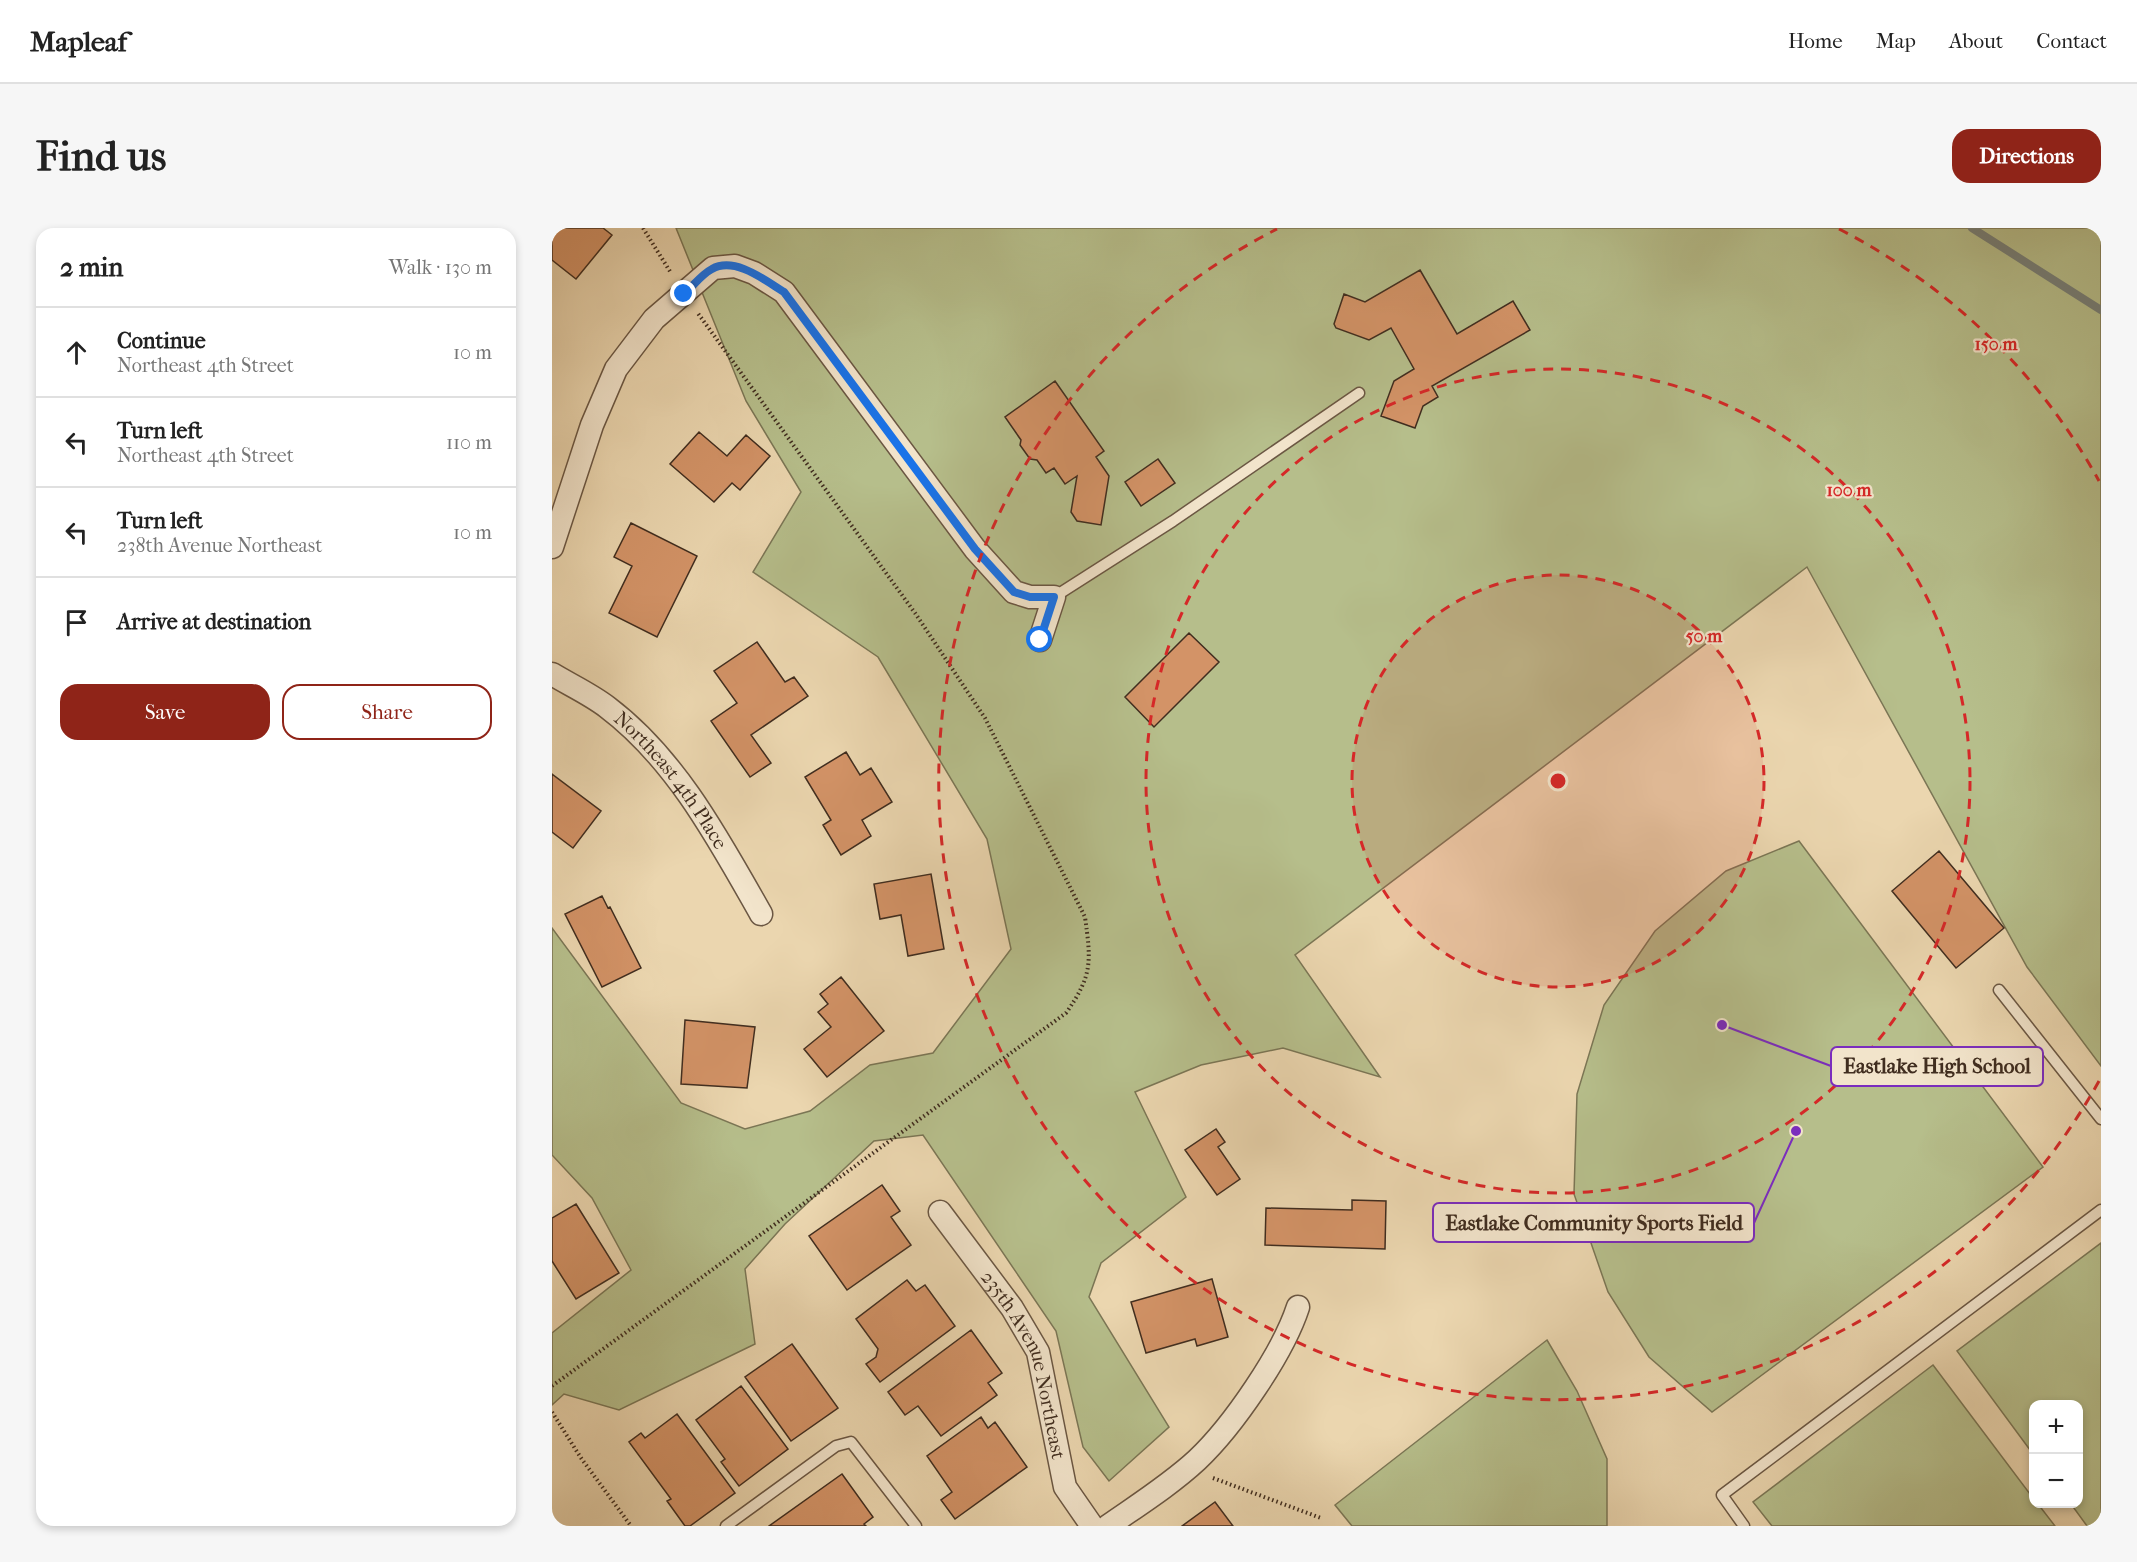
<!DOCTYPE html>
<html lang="en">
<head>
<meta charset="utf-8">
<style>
	:root { --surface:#fff; --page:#f6f6f6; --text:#222; --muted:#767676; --line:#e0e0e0; --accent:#8f2418 }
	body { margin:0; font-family:"IM FELL French Canon",serif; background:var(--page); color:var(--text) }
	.controls { position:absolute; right:18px; bottom:18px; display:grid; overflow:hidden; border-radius:12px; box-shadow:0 3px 9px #0003 }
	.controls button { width:54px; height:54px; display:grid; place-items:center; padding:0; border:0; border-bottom:2px solid var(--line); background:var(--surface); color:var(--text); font:30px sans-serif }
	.stop { position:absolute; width:18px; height:18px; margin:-14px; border:4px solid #1a73e8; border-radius:50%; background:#fff }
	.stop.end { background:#1a73e8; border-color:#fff; box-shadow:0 2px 6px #0008 }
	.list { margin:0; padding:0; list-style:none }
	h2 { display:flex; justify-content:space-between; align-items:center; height:78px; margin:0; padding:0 24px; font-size:26px }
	h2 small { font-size:20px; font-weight:400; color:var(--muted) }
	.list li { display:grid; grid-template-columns:39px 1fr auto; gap:18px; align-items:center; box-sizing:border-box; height:90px; padding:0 24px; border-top:2px solid var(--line) }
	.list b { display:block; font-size:22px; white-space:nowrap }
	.list p { margin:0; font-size:20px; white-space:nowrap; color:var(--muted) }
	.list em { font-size:20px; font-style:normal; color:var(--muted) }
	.actions { display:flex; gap:12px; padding:18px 24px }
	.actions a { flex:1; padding:14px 0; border:2px solid var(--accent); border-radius:18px; text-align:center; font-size:21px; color:var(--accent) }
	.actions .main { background:var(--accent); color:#fff }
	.icon { flex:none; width:33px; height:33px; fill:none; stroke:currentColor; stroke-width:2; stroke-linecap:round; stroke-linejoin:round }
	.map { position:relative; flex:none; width:1549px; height:1298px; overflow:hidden; border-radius:18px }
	header { display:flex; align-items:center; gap:36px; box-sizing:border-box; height:84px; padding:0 30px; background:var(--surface); border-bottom:2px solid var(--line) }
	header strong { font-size:28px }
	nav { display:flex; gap:33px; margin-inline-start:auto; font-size:21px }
	.intro { display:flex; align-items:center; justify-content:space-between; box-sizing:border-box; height:144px; padding:0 36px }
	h1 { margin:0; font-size:42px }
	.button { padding:15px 27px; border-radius:18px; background:var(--accent); color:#fff; font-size:21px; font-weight:700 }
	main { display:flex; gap:36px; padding:0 36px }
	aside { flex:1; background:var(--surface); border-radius:18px; box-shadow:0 3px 9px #0003 }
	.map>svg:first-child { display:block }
	.green { fill:#b6be8b; stroke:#7b7655; stroke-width:1.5 }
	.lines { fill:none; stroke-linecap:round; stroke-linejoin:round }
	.stream { stroke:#778079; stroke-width:8 }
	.building { fill:#d39367; stroke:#402d1f; stroke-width:1.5 }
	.service-casing { stroke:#6b5743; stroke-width:13 }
	.minor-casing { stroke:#6b5743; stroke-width:25 }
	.path { stroke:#402d1f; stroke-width:4; stroke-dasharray:1.5 3; stroke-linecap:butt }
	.service { stroke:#f2e4cb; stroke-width:10 }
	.minor { stroke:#f2e4cb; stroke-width:22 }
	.route { stroke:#1a73e8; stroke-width:8 }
	.ring { fill:none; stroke:#d62828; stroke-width:3; stroke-dasharray:10 8 }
	.labels { text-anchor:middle; stroke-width:4.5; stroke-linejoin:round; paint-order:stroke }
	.street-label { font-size:20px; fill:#402d1f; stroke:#f2e4cb }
	.centre { fill:#d62828; stroke:#f2e4cb; stroke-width:3 }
	.ring-label { font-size:18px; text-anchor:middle; font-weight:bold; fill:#d62828; stroke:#f2e4cb; stroke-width:4.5; stroke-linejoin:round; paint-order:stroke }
	.leader { fill:none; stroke:#7b2cbf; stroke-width:2 }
	.callout-dot { fill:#7b2cbf; stroke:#f2e4cb; stroke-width:2 }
	.callout { fill:#f2e4cb; stroke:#7b2cbf; stroke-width:2 }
	.callout-label { font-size:21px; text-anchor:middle; font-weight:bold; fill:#402d1f }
</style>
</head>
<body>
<header>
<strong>Mapleaf</strong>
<nav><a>Home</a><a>Map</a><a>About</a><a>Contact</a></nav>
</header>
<div class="intro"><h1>Find us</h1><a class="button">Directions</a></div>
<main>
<aside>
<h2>2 min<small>Walk · 130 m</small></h2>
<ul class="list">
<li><svg class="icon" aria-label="ahead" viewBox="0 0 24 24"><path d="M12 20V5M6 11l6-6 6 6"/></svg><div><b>Continue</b><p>Northeast 4th Street</p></div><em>10 m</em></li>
<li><svg class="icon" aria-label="left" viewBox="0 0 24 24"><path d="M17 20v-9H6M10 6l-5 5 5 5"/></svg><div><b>Turn left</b><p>Northeast 4th Street</p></div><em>110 m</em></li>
<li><svg class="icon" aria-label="left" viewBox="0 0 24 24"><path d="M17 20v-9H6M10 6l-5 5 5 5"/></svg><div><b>Turn left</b><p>238th Avenue Northeast</p></div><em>10 m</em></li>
<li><svg class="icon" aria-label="arrive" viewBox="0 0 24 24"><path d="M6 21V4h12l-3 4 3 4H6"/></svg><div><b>Arrive at destination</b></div></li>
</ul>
<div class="actions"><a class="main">Save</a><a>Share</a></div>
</aside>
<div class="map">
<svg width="1549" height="1298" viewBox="0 0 1549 1298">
	<rect width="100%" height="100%" fill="#ebd6af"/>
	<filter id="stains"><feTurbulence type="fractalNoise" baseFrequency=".00333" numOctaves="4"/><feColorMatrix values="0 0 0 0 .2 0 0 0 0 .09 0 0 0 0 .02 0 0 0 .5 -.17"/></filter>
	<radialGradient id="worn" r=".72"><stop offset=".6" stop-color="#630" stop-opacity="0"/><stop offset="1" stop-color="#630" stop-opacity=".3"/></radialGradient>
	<path class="green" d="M124 0H1549V838L1475 739 1255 339 743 727 828 849 731 820 649 837 583 864 634 969 549 1035 537 1069 617 1199 557 1253 531 1219 504 1103 371 907 322 913 233 996 193 1041 203 1116 67 1182 12 1166 0 1177V1105L79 1042 40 970 0 927V700L129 875 193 901 258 883 318 837 381 825 459 721 435 611 326 429 201 344 249 264 194 173Z
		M1247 613 1491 939 1160 1184 1097 1129 1056 1064 1022 966 1025 866 1052 777 1103 703 1174 643Z
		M1549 1015V1298H1535L1519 1276H1526V1176H1482L1481 1226 1405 1123Z
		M995 1112 1025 1163 1055 1231V1298H800L783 1277Z
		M1381 1137 1481 1270 1482 1276H1486L1503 1298H1220L1201 1274Z"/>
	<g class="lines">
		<path class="stream" d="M1420 0 1549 82"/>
	</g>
	<path class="building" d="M0 0H51L60 7 24 51 0 32Z
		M868 42 905 106 961 73 978 102 880 158 886 169 871 178 863 200 829 188 842 153 862 141 839 100 817 112 784 100 782 96 792 66 813 74Z
		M503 153 552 223 544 229 557 248 549 297 525 293 519 284 525 248 513 256 502 240 494 245 485 232 478 231 468 217 469 212 453 189Z
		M147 204 175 228 194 207 218 228 188 262 180 255 162 274 118 236Z
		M606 231 623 255 589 278 573 254Z
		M79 295 145 328 105 409 57 385 80 338 62 329Z
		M637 405 667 434 602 499 573 469Z
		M205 414 233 454 242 449 256 468 199 507 219 535 198 549 159 493 185 475 162 443Z
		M294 524 308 547 319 540 340 574 310 592 319 608 289 627 271 597 279 592 253 549Z
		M0 546 49 583 21 620 0 604Z
		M1387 623 1452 700 1404 740 1340 663Z
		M379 646 392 721 356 728 349 687 328 691 322 656Z
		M50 668 56 680 58 679 89 740 50 759 13 686Z
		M289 749 332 803 275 849 252 821 279 799 266 784 276 776 268 766Z
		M133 792 203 799 195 860 129 856Z
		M664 901 673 914 666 919 688 951 665 967 633 922Z
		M330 957 348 983 339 989 359 1017 295 1062 257 1008Z
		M800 972 834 973 833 1021 713 1017 714 980 800 982Z
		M24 976 67 1045 24 1071 0 1033V990Z
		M660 1051 676 1109 645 1118 643 1111 594 1125 579 1074Z
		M355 1052 364 1063 373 1057 403 1098 328 1154 314 1136 324 1129 326 1121 304 1091Z
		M419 1102 450 1145 436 1155 445 1167 389 1208 366 1178 353 1187 336 1164Z
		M240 1116 286 1180 239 1213 193 1149Z
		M189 1158 236 1221 187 1258 169 1234 173 1231 144 1192Z
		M125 1186 183 1265 138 1298H133L115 1273 119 1271 77 1214 89 1205 93 1210Z
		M429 1189 436 1200 443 1194 475 1239 403 1291 389 1272 400 1264 375 1228Z
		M290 1246 321 1289 312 1296 314 1298H217Z
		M663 1274 681 1298H630Z"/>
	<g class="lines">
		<g class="service-casing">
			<path id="service" d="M502 369 621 293 807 165
				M1447 762 1549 891
				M174 1298 284 1218 299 1214 364 1298
				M1192 1298 1170 1267 1549 982"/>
		</g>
		<g class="minor-casing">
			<g id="minor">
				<path d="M0 319 40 197 64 141 102 91 161 40 183 38 202 45 232 64 423 321 462 364 478 369H502L488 412"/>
				<path id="s1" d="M0 446C18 457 38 466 55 479 124 531 167 612 209 686"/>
				<path id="s2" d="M388 984 460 1080 486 1124 513 1259 540 1298"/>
				<path d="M556 1298C586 1277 618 1257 645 1232 681 1198 731 1125 746 1079"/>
			</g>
		</g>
		<path class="path" d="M91 0 119 45
			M0 1158 514 785C541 747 539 733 533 689L433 490 363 385 145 84
			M0 1184 29 1230 79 1298
			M661 1250 769 1290"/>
		<use href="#service" class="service"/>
		<use href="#minor" class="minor"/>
	</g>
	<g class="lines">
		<path class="route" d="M132 66C141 58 150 46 160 41 183 28 214 53 232 64L423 321 462 364 478 369H502L488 412"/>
	</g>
	<circle cx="1006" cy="553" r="206" fill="#d62828" fill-opacity=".12"/>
	<g class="ring">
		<circle cx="1006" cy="553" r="206"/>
		<circle cx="1006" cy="553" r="412"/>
		<path d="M1547 853A619 619 0 1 1 725 1M1287 1A619 619 0 0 1 1547 253"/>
	</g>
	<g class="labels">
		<g class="street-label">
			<text dy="7" stroke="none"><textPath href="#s1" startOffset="162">Northeast 4th Place</textPath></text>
			<text dy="7" stroke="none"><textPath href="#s2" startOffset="178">235th Avenue Northeast</textPath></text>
		</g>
	</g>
	<circle cx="1006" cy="553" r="9" class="centre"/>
	<g class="ring-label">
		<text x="1444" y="122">150 m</text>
		<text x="1297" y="268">100 m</text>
		<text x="1152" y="414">50 m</text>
	</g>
	<path class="leader" d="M1170 797L1279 838M1244 903L1202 995"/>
	<g class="callout-dot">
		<circle cx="1170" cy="797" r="6"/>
		<circle cx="1244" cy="903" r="6"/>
	</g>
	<g class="callout">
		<rect x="1279" y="819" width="212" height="39" rx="6"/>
		<rect x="881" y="975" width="321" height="39" rx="6"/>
	</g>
	<g class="callout-label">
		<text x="1385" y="845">Eastlake High School</text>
		<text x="1042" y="1002">Eastlake Community Sports Field</text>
	</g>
	<rect width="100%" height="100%" filter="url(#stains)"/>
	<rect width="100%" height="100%" fill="url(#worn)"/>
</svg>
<div class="controls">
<button>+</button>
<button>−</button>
</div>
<div class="stop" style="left:488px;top:412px"></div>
<div class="stop end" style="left:132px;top:66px"></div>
</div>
</main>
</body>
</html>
